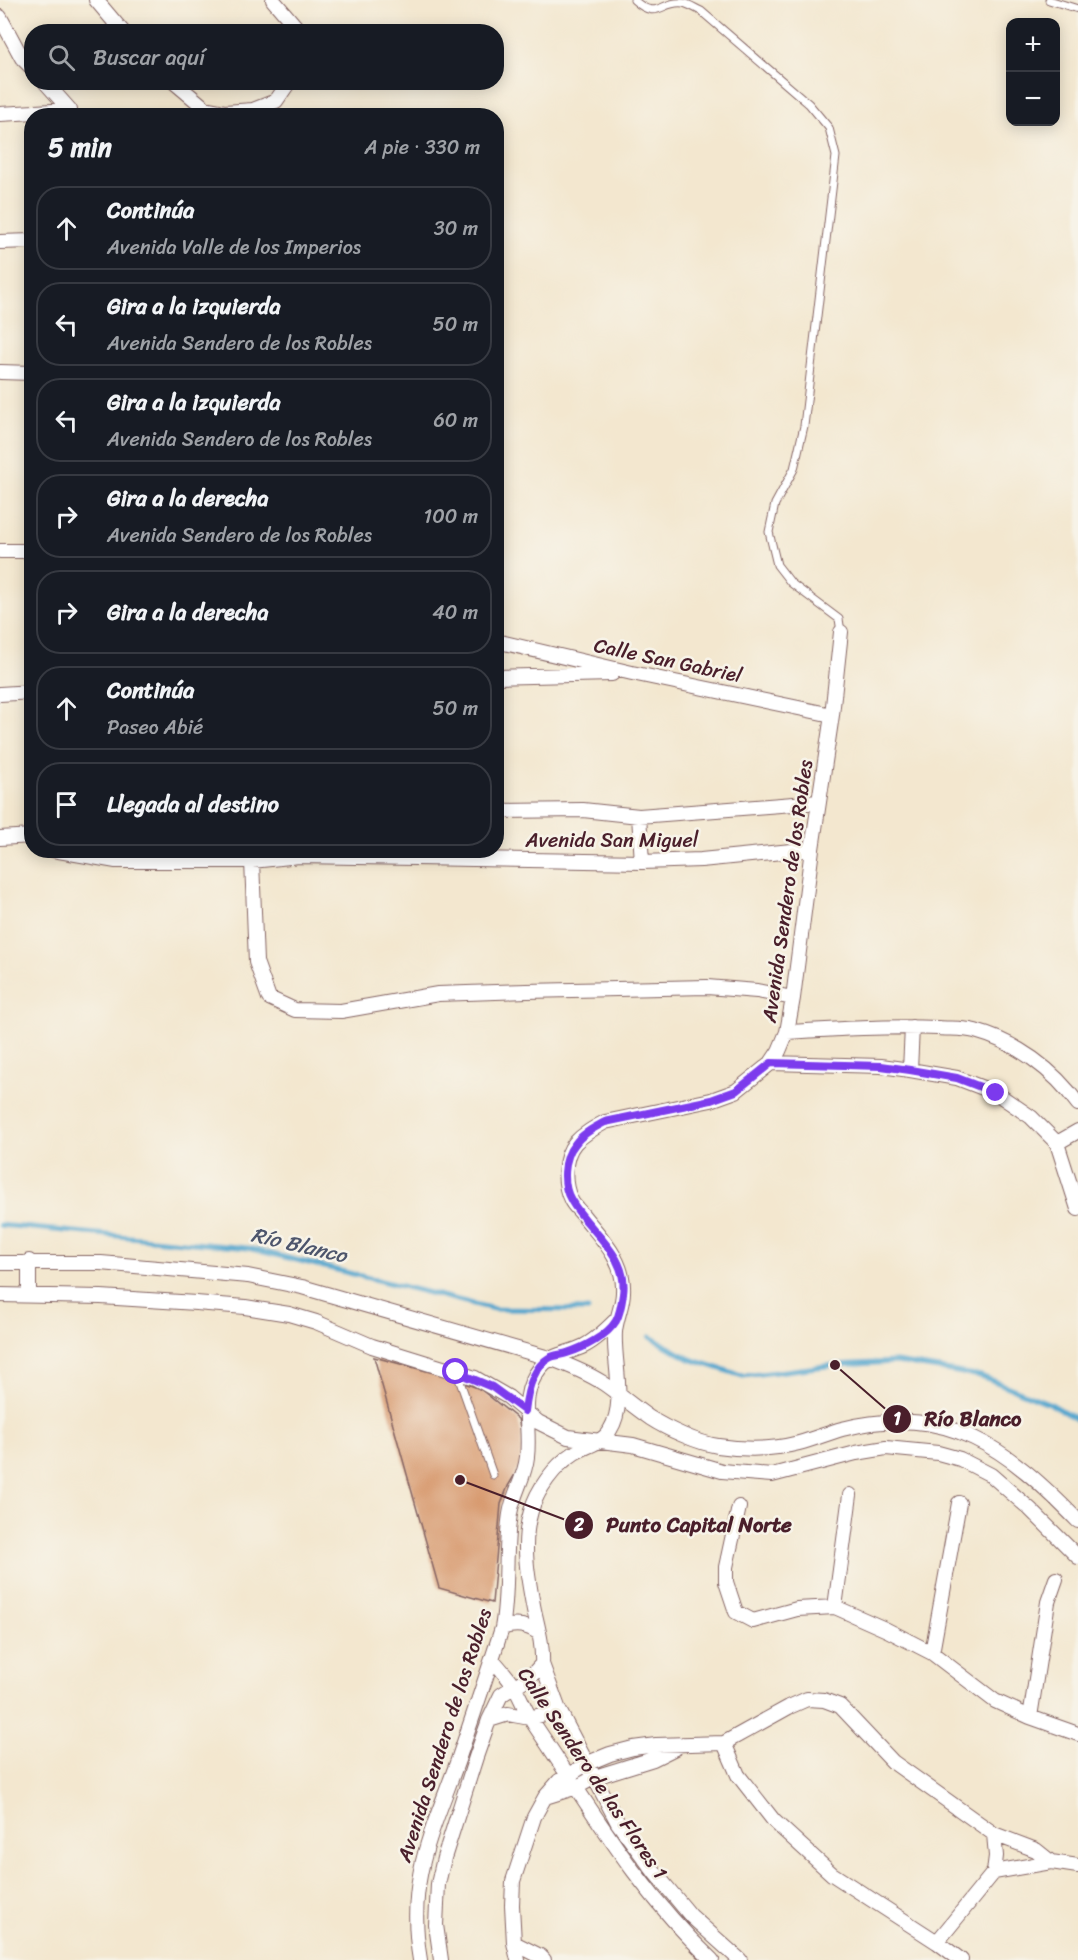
<!DOCTYPE html>
<html lang="es">
<head>
<meta charset="utf-8">
<style>
	:root { --surface:#171b24; --page:#242831; --text:#f1f3f6; --muted:#9ea1a6; --line:#363941 }
	body { margin:0; font-family:Sriracha,sans-serif; background:var(--page); color:var(--text) }
	.controls { position:absolute; right:18px; top:18px; display:grid; overflow:hidden; border-radius:12px; box-shadow:0 3px 15px #0003 }
	.controls button { width:54px; height:54px; display:grid; place-items:center; padding:0; border:0; border-bottom:2px solid var(--line); background:var(--surface); color:var(--text); font:30px sans-serif }
	.stop { position:absolute; width:18px; height:18px; margin:-14px; border:4px solid #7c3aed; border-radius:50%; background:#fff }
	.stop.end { background:#7c3aed; border-color:#fff; box-shadow:0 2px 6px #0008 }
	.list { margin:0; padding:0; list-style:none }
	h2 { display:flex; justify-content:space-between; align-items:center; height:78px; margin:0; padding:0 24px; font-size:26px }
	h2 small { font-size:20px; font-weight:400; color:var(--muted) }
	.list li { display:grid; grid-template-columns:39px 1fr auto; gap:18px; align-items:center; box-sizing:border-box; height:84px; margin:0 12px 12px; padding:0 12px; border:2px solid var(--line); border-radius:24px }
	.list b { display:block; font-size:22px; white-space:nowrap }
	.list p { margin:0; font-size:20px; white-space:nowrap; color:var(--muted) }
	.list em { font-size:20px; font-style:normal; color:var(--muted) }
	.icon { flex:none; width:33px; height:33px; fill:none; stroke:currentColor; stroke-width:2; stroke-linecap:round; stroke-linejoin:round }
	.map { position:relative; flex:none; width:1078px; height:1960px; overflow:hidden }
	.search { position:absolute; background:var(--surface); box-shadow:0 3px 15px #0003; left:24px; top:24px; width:480px; height:66px; display:flex; align-items:center; gap:15px; box-sizing:border-box; padding:0 21px; border-radius:24px; color:var(--muted); font-size:22px }
	.panel { position:absolute; background:var(--surface); box-shadow:0 3px 15px #0003; left:24px; top:108px; width:480px; height:750px; border-radius:24px }
	.map>svg:first-child { display:block }
	.lines { fill:none; stroke-linecap:round; stroke-linejoin:round }
	.stream { stroke:#52a6ce; stroke-width:5 }
	.building { fill:#d69569 }
	.service-casing { stroke:#856564; stroke-width:9 }
	.minor-casing { stroke:#856564; stroke-width:16 }
	.service { stroke:#fff; stroke-width:7 }
	.minor { stroke:#fff; stroke-width:14 }
	.route { stroke:#7c3aed; stroke-width:8 }
	.labels { text-anchor:middle; stroke-width:5; stroke-linejoin:round; paint-order:stroke }
	.street-label { font-size:20px; fill:#4a1f2b; stroke:#f7f3e8 }
	.water-label { font-size:21px; font-style:italic; fill:#4d556c; stroke:#f7f3e8 }
	.leader { fill:none; stroke:#4a1f2b; stroke-width:2 }
	.callout-dot { fill:#4a1f2b; stroke:#f7f3e8; stroke-width:2 }
	.mark-label { font-size:18px; text-anchor:middle; font-weight:bold; fill:#fff }
	.callout-label { font-size:21px; text-anchor:middle; font-weight:bold; fill:#4a1f2b; stroke:#f7f3e8; stroke-width:5; stroke-linejoin:round; paint-order:stroke }
</style>
</head>
<body>
<div class="map">
<svg width="1078" height="1960" viewBox="0 0 1078 1960">
	<rect width="100%" height="100%" fill="#f7f3e8"/>
	<filter id="ink" filterUnits="userSpaceOnUse"><feTurbulence type="fractalNoise" baseFrequency=".0167" numOctaves="2"/><feDisplacementMap in="SourceGraphic" scale="12" xChannelSelector="R" yChannelSelector="G"/><feConvolveMatrix kernelMatrix="1 2 1 2 8 2 1 2 1" color-interpolation-filters="sRGB"/></filter>
	<filter id="wash" filterUnits="userSpaceOnUse"><feTurbulence type="fractalNoise" baseFrequency=".008" numOctaves="4" result="noise"/><feDisplacementMap in="SourceGraphic" scale="24" xChannelSelector="R" yChannelSelector="G"/><feGaussianBlur stdDeviation="1.35" result="paint"/><feColorMatrix in="noise" values="0 0 0 0 0 0 0 0 0 0 0 0 0 0 0 0 0 1.4 0 .05"/><feComposite in="paint" operator="in"/></filter>
	<g filter="url(#wash)">
		<rect width="100%" height="100%" fill="#f3e7cf"/>
		<g class="lines">
			<path class="stream" d="M0 1225 248 1248 494 1309 588 1310
				M650 1337 690 1359 743 1376 835 1365 896 1362 981 1376 1051 1404 1078 1420"/>
		</g>
		<g id="blocks">
			<path class="building" d="M374 1357 449 1377 480 1389 518 1419 522 1435 521 1464 508 1486 501 1504 492 1603 439 1588Z"/>
		</g>
	</g>
	<g filter="url(#ink)">
		<use href="#blocks" fill-opacity="0" stroke="#856564" stroke-width="1.5"/>
		<g class="lines">
			<g class="service-casing">
				<path id="service" d="M634 0C658 22 661 0 683 3 689 4 696 9 701 11L809 104 829 128 836 156 804 426 794 469 775 504 769 532 777 565 791 583 839 619 841 632
					M1049 0 1078 9
					M457 1373 493 1475"/>
			</g>
			<g class="minor-casing">
				<path id="minor" d="M96 0 123 32
					M273 0 296 27V32
					M0 17 22 58 32 68
					M174 82 205 108 225 112 253 110 276 101 289 82
					M0 114 70 110 45 82
					M0 242 32 241
					M0 372 32 373
					M0 551H32
					M496 641 632 673 832 715
					M496 677 612 674
					M0 694 32 692
					M496 811 583 810 639 816 819 802
					M639 816 642 862
					M0 838 32 836
					M53 850 116 861H252L299 856 642 862 701 860 812 849
					M252 861 256 962 269 998 295 1010 341 1011 438 994 527 991 707 987 757 991 793 998
					M787 1032C837 1029 888 1026 938 1028 950 1029 964 1028 975 1031 1016 1042 1054 1070 1078 1104
					M771 1063 881 1066 910 1070 957 1078 996 1093 1031 1117 1057 1143 1078 1209
					M910 1070 912 1027
					M1057 1143 1078 1131
					M29 1261V1295
					M0 1263H101L248 1276 302 1287 549 1358C568 1365 586 1372 603 1383 619 1394 634 1407 650 1418 667 1429 698 1443 718 1446 745 1450 772 1450 799 1443 814 1439 828 1433 842 1429 948 1402 1008 1449 1078 1521
					M0 1295 101 1297 196 1303 245 1307 289 1314 316 1322 372 1346 475 1378 508 1397 538 1422 568 1437 633 1445 722 1471 772 1475 856 1453 886 1448 938 1453 960 1459 991 1475 1030 1509 1078 1557
					M739 1507 726 1567V1582L736 1612 753 1621 797 1609 835 1607 887 1630 932 1653 995 1701 1030 1717 1078 1734
					M835 1607 850 1495
					M502 1628C516 1623 527 1625 539 1633
					M932 1653 959 1503
					M492 1659C500 1668 509 1678 515 1688 522 1700 526 1713 534 1724 590 1807 638 1891 712 1960
					M542 1664 559 1710 618 1823 656 1874 691 1916 740 1960
					M1030 1717 1048 1602 1056 1579
					M489 1720 508 1714 530 1718 559 1710
					M724 1743 738 1775 774 1821 832 1874 937 1942 961 1960
					M545 1797 577 1787 595 1777 653 1759 677 1747
					M994 1872 1051 1862
					M937 1942 994 1872 996 1856 994 1834
					M514 1943 540 1956 544 1960
					M420 1960C406 1879 432 1833 458 1760 473 1716 488 1672 502 1628 509 1590 504 1552 510 1514 513 1494 525 1477 527 1457 531 1425 518 1396 540 1368 551 1354 567 1354 584 1346 596 1340 606 1330 616 1320
					M441 1960 436 1925 438 1884 444 1858 476 1757 489 1720 501 1695 532 1675 542 1664C543 1645 538 1628 534 1610 528 1579 521 1543 531 1511 537 1490 554 1466 573 1454 586 1445 602 1444 610 1430 627 1403 613 1362 615 1332 616 1318 623 1305 623 1292 625 1260 600 1237 582 1214 578 1209 573 1205 571 1200 563 1184 563 1157 575 1143 583 1134 594 1128 605 1122L711 1100 736 1091 771 1063 779 1051 787 1032 793 998 812 849 832 715 841 632
					M518 1960 514 1943 512 1905 513 1881 534 1817 545 1797 559 1781 588 1763 610 1754 633 1748 656 1745 724 1743 789 1707 807 1699 824 1700 840 1706 893 1762 994 1834 1036 1850 1051 1862 1078 1866"/>
			</g>
			<use href="#service" class="service"/>
			<use href="#minor" class="minor"/>
		</g>
	</g>
	<g class="lines" filter="url(#ink)">
		<path class="route" d="M456 1372 492 1387 525 1411C527 1393 532 1368 549 1358 554 1355 561 1355 567 1353 583 1348 607 1336 616 1321 620 1314 622 1301 623 1294 629 1254 588 1231 571 1200 562 1185 563 1158 575 1144 582 1134 594 1128 605 1122L711 1100 736 1091 771 1063 881 1066 910 1070 957 1078 996 1093"/>
	</g>
	<g class="labels">
		<g class="street-label">
			<text transform="translate(668 660) rotate(12)" y="7">Calle San Gabriel</text>
			<text x="612" y="847">Avenida San Miguel</text>
			<text transform="translate(787 891) rotate(-82)" y="7">Avenida Sendero de los Robles</text>
			<text transform="translate(444 1735) rotate(-72)" y="7">Avenida Sendero de los Robles</text>
			<text transform="translate(593 1773) rotate(56)" y="7">Calle Sendero de las Flores 1</text>
		</g>
		<g class="water-label">
			<text transform="translate(299 1245) rotate(13)" y="7">Río Blanco</text>
		</g>
	</g>
	<path class="leader" d="M835 1365L897 1419M460 1480L579 1525"/>
	<g class="callout-dot">
		<circle cx="835" cy="1365" r="6"/>
		<circle cx="460" cy="1480" r="6"/>
		<circle cx="897" cy="1419" r="15"/>
		<circle cx="579" cy="1525" r="15"/>
	</g>
	<g class="mark-label">
		<text x="897" y="1425">1</text>
		<text x="579" y="1531">2</text>
	</g>
	<g class="callout-label">
		<text x="973" y="1426">Río Blanco</text>
		<text x="699" y="1532">Punto Capital Norte</text>
	</g>
</svg>
<div class="controls">
<button>+</button>
<button>−</button>
</div>
<div class="stop" style="left:456px;top:1372px"></div>
<div class="stop end" style="left:996px;top:1093px"></div>
<div class="search"><svg class="icon" aria-label="search" viewBox="0 0 24 24"><circle cx="10" cy="10" r="6"/><path d="M15 15l6 6"/></svg>Buscar aquí</div>
<section class="panel">
<h2>5 min<small>A pie · 330 m</small></h2>
<ul class="list">
<li><svg class="icon" aria-label="ahead" viewBox="0 0 24 24"><path d="M12 20V5M6 11l6-6 6 6"/></svg><div><b>Continúa</b><p>Avenida Valle de los Imperios</p></div><em>30 m</em></li>
<li><svg class="icon" aria-label="left" viewBox="0 0 24 24"><path d="M17 20v-9H6M10 6l-5 5 5 5"/></svg><div><b>Gira a la izquierda</b><p>Avenida Sendero de los Robles</p></div><em>50 m</em></li>
<li><svg class="icon" aria-label="left" viewBox="0 0 24 24"><path d="M17 20v-9H6M10 6l-5 5 5 5"/></svg><div><b>Gira a la izquierda</b><p>Avenida Sendero de los Robles</p></div><em>60 m</em></li>
<li><svg class="icon" aria-label="right" viewBox="0 0 24 24"><path d="M7 20v-9h11M14 6l5 5-5 5"/></svg><div><b>Gira a la derecha</b><p>Avenida Sendero de los Robles</p></div><em>100 m</em></li>
<li><svg class="icon" aria-label="right" viewBox="0 0 24 24"><path d="M7 20v-9h11M14 6l5 5-5 5"/></svg><div><b>Gira a la derecha</b></div><em>40 m</em></li>
<li><svg class="icon" aria-label="ahead" viewBox="0 0 24 24"><path d="M12 20V5M6 11l6-6 6 6"/></svg><div><b>Continúa</b><p>Paseo Abié</p></div><em>50 m</em></li>
<li><svg class="icon" aria-label="arrive" viewBox="0 0 24 24"><path d="M6 21V4h12l-3 4 3 4H6"/></svg><div><b>Llegada al destino</b></div></li>
</ul>
</section>
</div>
</body>
</html>
